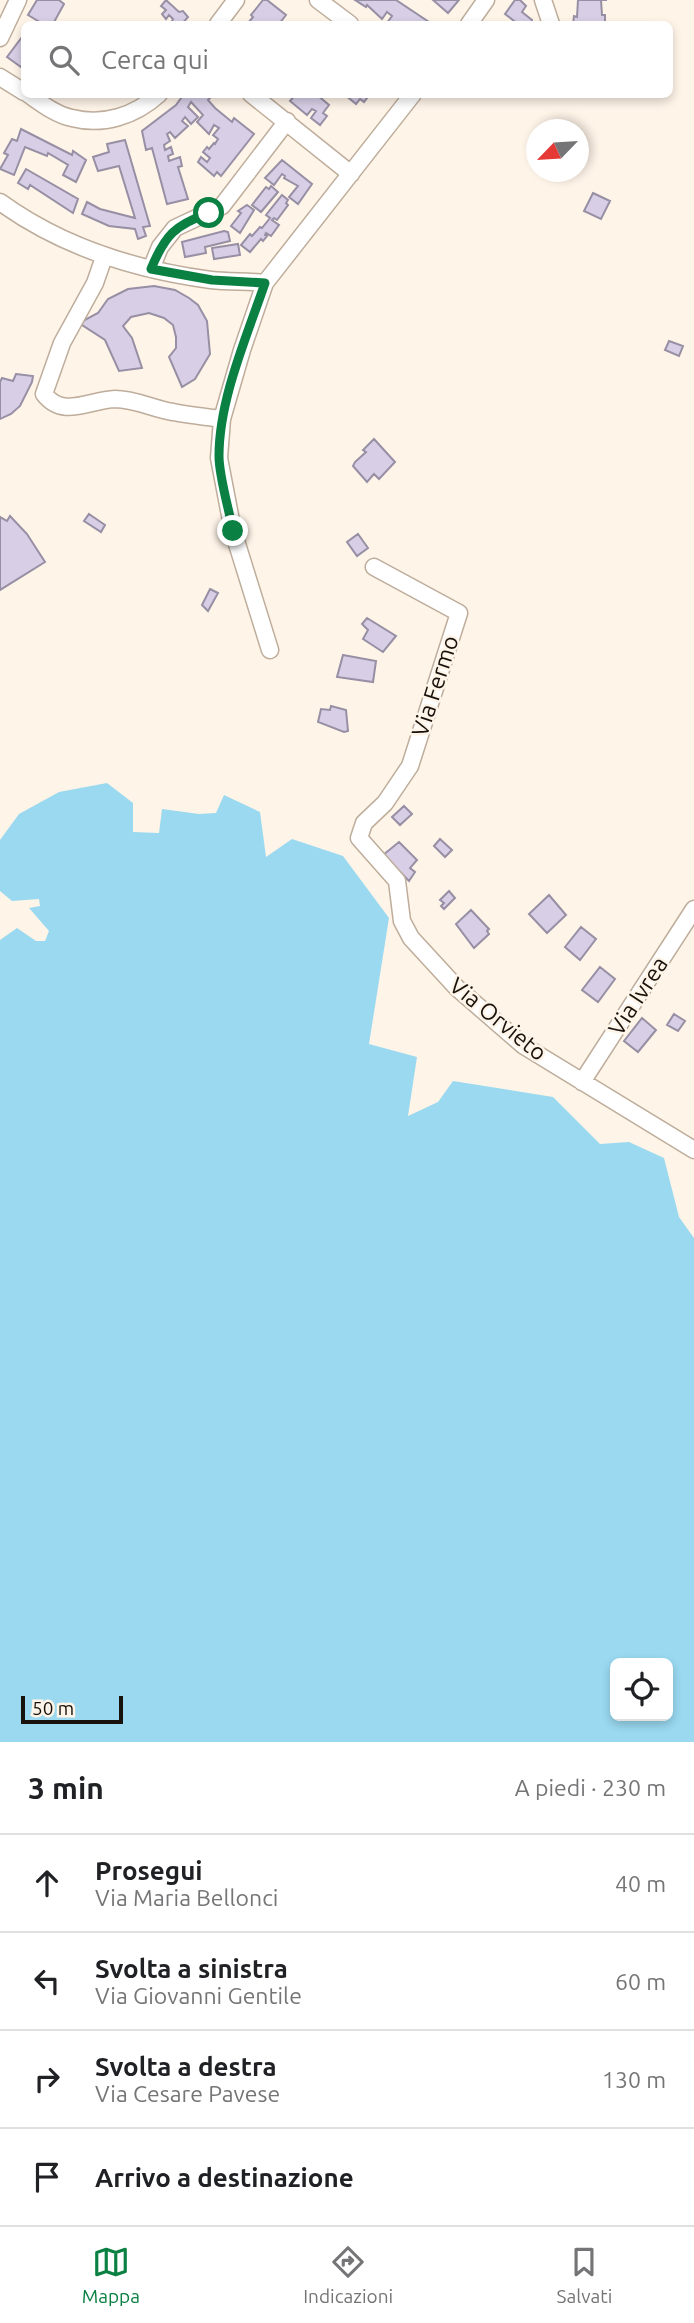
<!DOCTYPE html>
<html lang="it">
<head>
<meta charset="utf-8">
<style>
	:root { --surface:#fff; --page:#f2f2f2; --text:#202124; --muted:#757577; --line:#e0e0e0; --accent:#0b8043 }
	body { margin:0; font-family:Ubuntu,sans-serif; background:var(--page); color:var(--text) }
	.controls { position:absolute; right:21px; bottom:21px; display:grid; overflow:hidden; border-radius:10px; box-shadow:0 4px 10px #0003 }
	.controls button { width:63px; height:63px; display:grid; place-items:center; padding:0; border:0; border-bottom:2px solid var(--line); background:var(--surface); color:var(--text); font:35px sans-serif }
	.compass { position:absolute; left:526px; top:119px; width:63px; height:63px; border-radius:50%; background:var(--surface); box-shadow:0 4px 10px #0003; rotate:245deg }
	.scale { position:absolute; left:21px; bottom:18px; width:102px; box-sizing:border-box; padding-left:7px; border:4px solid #18120c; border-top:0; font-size:19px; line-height:24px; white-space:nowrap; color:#18120c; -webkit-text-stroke:5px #fff4e8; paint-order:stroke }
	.stop { position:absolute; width:21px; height:21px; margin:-16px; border:5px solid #0b8043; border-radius:50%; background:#fff }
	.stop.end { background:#0b8043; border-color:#fff; box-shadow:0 2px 7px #0008 }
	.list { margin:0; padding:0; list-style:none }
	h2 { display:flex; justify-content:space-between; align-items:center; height:91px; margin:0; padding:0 28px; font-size:30px }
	h2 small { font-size:23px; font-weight:400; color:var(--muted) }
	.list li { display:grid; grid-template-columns:46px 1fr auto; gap:21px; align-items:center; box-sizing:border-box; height:98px; padding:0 28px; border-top:2px solid var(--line) }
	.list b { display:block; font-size:26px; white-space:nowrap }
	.list p { margin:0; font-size:23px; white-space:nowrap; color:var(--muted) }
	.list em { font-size:23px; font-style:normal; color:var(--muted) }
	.icon { flex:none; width:38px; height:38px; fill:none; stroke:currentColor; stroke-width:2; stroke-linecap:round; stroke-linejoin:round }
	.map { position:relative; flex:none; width:694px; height:1742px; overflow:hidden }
	.search { position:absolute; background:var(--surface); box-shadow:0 4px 10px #0003; left:21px; right:21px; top:21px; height:77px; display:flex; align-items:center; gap:18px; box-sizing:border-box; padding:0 24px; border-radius:10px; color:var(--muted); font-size:26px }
	.sheet { height:483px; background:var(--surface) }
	nav { display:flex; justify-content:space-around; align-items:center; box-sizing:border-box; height:98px; border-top:2px solid var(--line); background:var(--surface); font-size:19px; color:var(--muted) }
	nav a { display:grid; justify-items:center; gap:4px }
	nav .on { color:var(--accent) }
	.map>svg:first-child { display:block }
	.water { fill:#9ad9f0; fill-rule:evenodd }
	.building { fill:#d8cfe6; stroke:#978fa4; stroke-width:2 }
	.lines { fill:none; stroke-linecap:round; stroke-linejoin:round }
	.minor-casing { stroke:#bead9b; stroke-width:19 }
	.minor { stroke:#fff; stroke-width:16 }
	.route { stroke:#0b8043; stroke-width:9 }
	.labels { text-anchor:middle; stroke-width:5; stroke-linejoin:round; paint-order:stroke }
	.street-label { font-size:23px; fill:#18120c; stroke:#fff4e8 }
</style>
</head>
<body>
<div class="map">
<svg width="694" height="1742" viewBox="0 0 694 1742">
	<rect width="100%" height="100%" fill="#fff4e8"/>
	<path class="water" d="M107 783 133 803V832L159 833 162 809 199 814 216 813 224 795 260 812 266 857 292 839 343 856 389 918 369 1044 417 1057 408 1116 438 1102 453 1081 553 1097 600 1144 629 1142 664 1158 679 1217 694 1238V1742H0V940L17 928 36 941H45L49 931 29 908 40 906 39 899 12 901 0 891V840L19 814 59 792ZM615 1663H668V1716H615Z"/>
	<path class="building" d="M37 0H59L64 4 53 24H43L28 15Z
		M166 0 179 12 183 11 188 17 182 24H173L171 23 173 19 169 15 166 19 162 14 166 10 161 6Z
		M263 0H267L286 15 279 24 248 23 253 17 251 15Z
		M355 0H396L432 24H389L387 23 392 16 387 12 382 19 367 5 366 7Z
		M433 0H459L448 13Z
		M515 0H520L526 6 522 12 532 20V24H518L505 14Z
		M578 0H607H601L602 15H605V24H573L574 16 577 17Z
		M22 37 24 38V62L21 67 7 57Z
		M184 94H208L211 97 208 100 215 108 232 122 234 118 254 134 221 176 217 172 214 176 198 162 201 157 207 162 210 158 203 152 207 147 209 149 214 143 215 144 218 139 213 135 219 128 214 125 209 134 197 122 203 115 191 102 188 107 198 117 191 124 185 117 182 121 188 126 175 138 170 132 167 134 170 141 164 145 165 150 171 147 173 154 168 156 169 161 180 157 182 166 178 167 188 199 167 204 152 148 146 150 142 131 176 105Z
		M296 94H316L329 105 323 113 327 116 320 125 311 118 316 111 312 109 307 115 290 101Z
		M344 94H370L364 102 360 99 356 104Z
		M21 129 72 155 73 151 86 160 76 182 63 175 68 165 48 153 47 156 25 147 14 175 0 169 8 155 4 153 12 139 17 141Z
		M125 140 150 226 143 227 146 236 138 239 135 229 109 226 82 214 87 202 100 209 135 218 119 166 98 171 93 157 109 152 107 144Z
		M282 160 312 184 298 204 289 197 298 186 284 178 285 176 282 174 274 185 265 178Z
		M26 169 78 199 73 213 30 185 28 189 18 183Z
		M271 186 278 192 261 212 252 205 266 187 269 189Z
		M593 193 610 201 601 219 584 211Z
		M282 195 288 200 286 203 288 205 277 220 274 218 272 220 279 225 271 236 266 233 265 235 267 236 263 241 261 239 250 252 241 245 250 234 252 236 260 227 262 228 270 218 266 215Z
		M247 205 254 210 240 233 231 226 241 213 238 211Z
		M224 231 228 232 230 241 205 247 206 253 185 257 182 242Z
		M238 244 240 255 214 259 212 248Z
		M154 286 175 290 189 298 198 305 207 321 210 354 195 379 182 387 169 357 176 348V337L173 325 164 318 149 313 131 317 123 326 132 338 142 368 119 371 105 340 79 323 98 313 108 299 128 289Z
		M669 341 683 346 679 356 665 350Z
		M16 374 33 376 32 382 20 406 11 414 0 419V382L2 378 13 381Z
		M374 439 395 462 379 479 374 474 367 482 353 466 355 462 366 452 363 450Z
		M89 514 105 525 101 532 84 521Z
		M10 516 27 534 45 562 0 590V517L7 521Z
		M358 534 368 548 357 556 347 542Z
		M210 589 218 593 208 611 202 605Z
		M367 618 396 636 383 652 363 639 368 630 362 624Z
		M343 655 376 661 373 682 337 677Z
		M331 706 346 710 348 731 344 732 318 722 321 709 330 710Z
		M404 806 412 814 400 825 392 817Z
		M440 839 452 850 445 857 434 846Z
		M399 842 417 860 410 868 415 872 409 881 383 855Z
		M449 891 455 898 444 909 441 906 444 903 440 900Z
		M549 895 566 915 547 933 529 914Z
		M471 910 489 929 487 931 489 934 474 948 456 924Z
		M581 927 596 939 580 960 565 947Z
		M600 967 615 979 598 1002 582 990Z
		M674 1014 685 1021 678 1031 667 1025Z
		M642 1018 656 1030 638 1052 624 1041Z"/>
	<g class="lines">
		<g class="minor-casing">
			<path id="minor" d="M318 0 350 24
				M543 0 551 24
				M218 24 236 0
				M469 24 486 0
				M0 38 18 0
				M0 77 24 92
				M28 94C41 103 56 115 72 118 103 126 135 116 159 94
				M251 94 351 174
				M0 202C62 247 136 270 211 280 229 282 248 281 265 283
				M104 257 95 283 62 343 44 394C63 419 89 400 115 399 135 399 154 409 173 412 189 415 206 417 222 419
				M151 269 160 247 175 228 222 206 287 121
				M374 567 459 613 410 766 385 803 364 823 359 838 397 881 402 921 411 938 457 988 524 1046 694 1150
				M270 650 233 531 219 458 222 419 242 350 265 283 413 94
				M582 1082 694 909"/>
		</g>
		<use href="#minor" class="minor"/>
	</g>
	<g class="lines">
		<path class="route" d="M209 213C175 225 165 235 151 269L212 280 265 283C247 336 219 399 219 456 219 477 229 509 233 531"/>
	</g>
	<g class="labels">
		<g class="street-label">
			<text transform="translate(435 686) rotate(-72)" y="8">Via Fermo</text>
			<text transform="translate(638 996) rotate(-57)" y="8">Via Ivrea</text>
			<text transform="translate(498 1019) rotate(39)" y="8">Via Orvieto</text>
		</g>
	</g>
</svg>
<div class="controls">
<button><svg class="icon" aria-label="locate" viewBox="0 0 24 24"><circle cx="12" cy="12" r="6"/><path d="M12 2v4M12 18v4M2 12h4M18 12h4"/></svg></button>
</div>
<svg class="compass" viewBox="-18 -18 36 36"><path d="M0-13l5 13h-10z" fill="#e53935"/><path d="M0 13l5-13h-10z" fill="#757577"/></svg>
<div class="scale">50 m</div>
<div class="stop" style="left:209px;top:213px"></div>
<div class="stop end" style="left:233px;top:531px"></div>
<div class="search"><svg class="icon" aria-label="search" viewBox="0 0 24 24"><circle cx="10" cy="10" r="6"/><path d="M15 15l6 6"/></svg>Cerca qui</div>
</div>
<section class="sheet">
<h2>3 min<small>A piedi · 230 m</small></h2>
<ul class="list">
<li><svg class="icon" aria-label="ahead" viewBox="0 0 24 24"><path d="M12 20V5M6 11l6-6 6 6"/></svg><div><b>Prosegui</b><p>Via Maria Bellonci</p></div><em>40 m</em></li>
<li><svg class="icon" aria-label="left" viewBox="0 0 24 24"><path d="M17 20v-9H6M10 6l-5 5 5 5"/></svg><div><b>Svolta a sinistra</b><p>Via Giovanni Gentile</p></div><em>60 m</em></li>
<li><svg class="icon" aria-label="right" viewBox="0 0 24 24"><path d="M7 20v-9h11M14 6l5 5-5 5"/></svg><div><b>Svolta a destra</b><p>Via Cesare Pavese</p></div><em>130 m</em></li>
<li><svg class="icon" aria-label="arrive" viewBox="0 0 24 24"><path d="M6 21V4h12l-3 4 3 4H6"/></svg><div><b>Arrivo a destinazione</b></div></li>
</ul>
</section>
<nav>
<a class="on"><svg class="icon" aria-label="map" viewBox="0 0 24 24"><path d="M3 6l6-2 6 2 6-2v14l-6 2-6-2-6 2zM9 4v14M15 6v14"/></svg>Mappa</a>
<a><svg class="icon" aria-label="directions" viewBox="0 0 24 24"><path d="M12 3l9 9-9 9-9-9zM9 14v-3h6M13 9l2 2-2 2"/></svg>Indicazioni</a>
<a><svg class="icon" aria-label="saved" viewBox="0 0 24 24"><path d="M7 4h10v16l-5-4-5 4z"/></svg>Salvati</a>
</nav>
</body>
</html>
